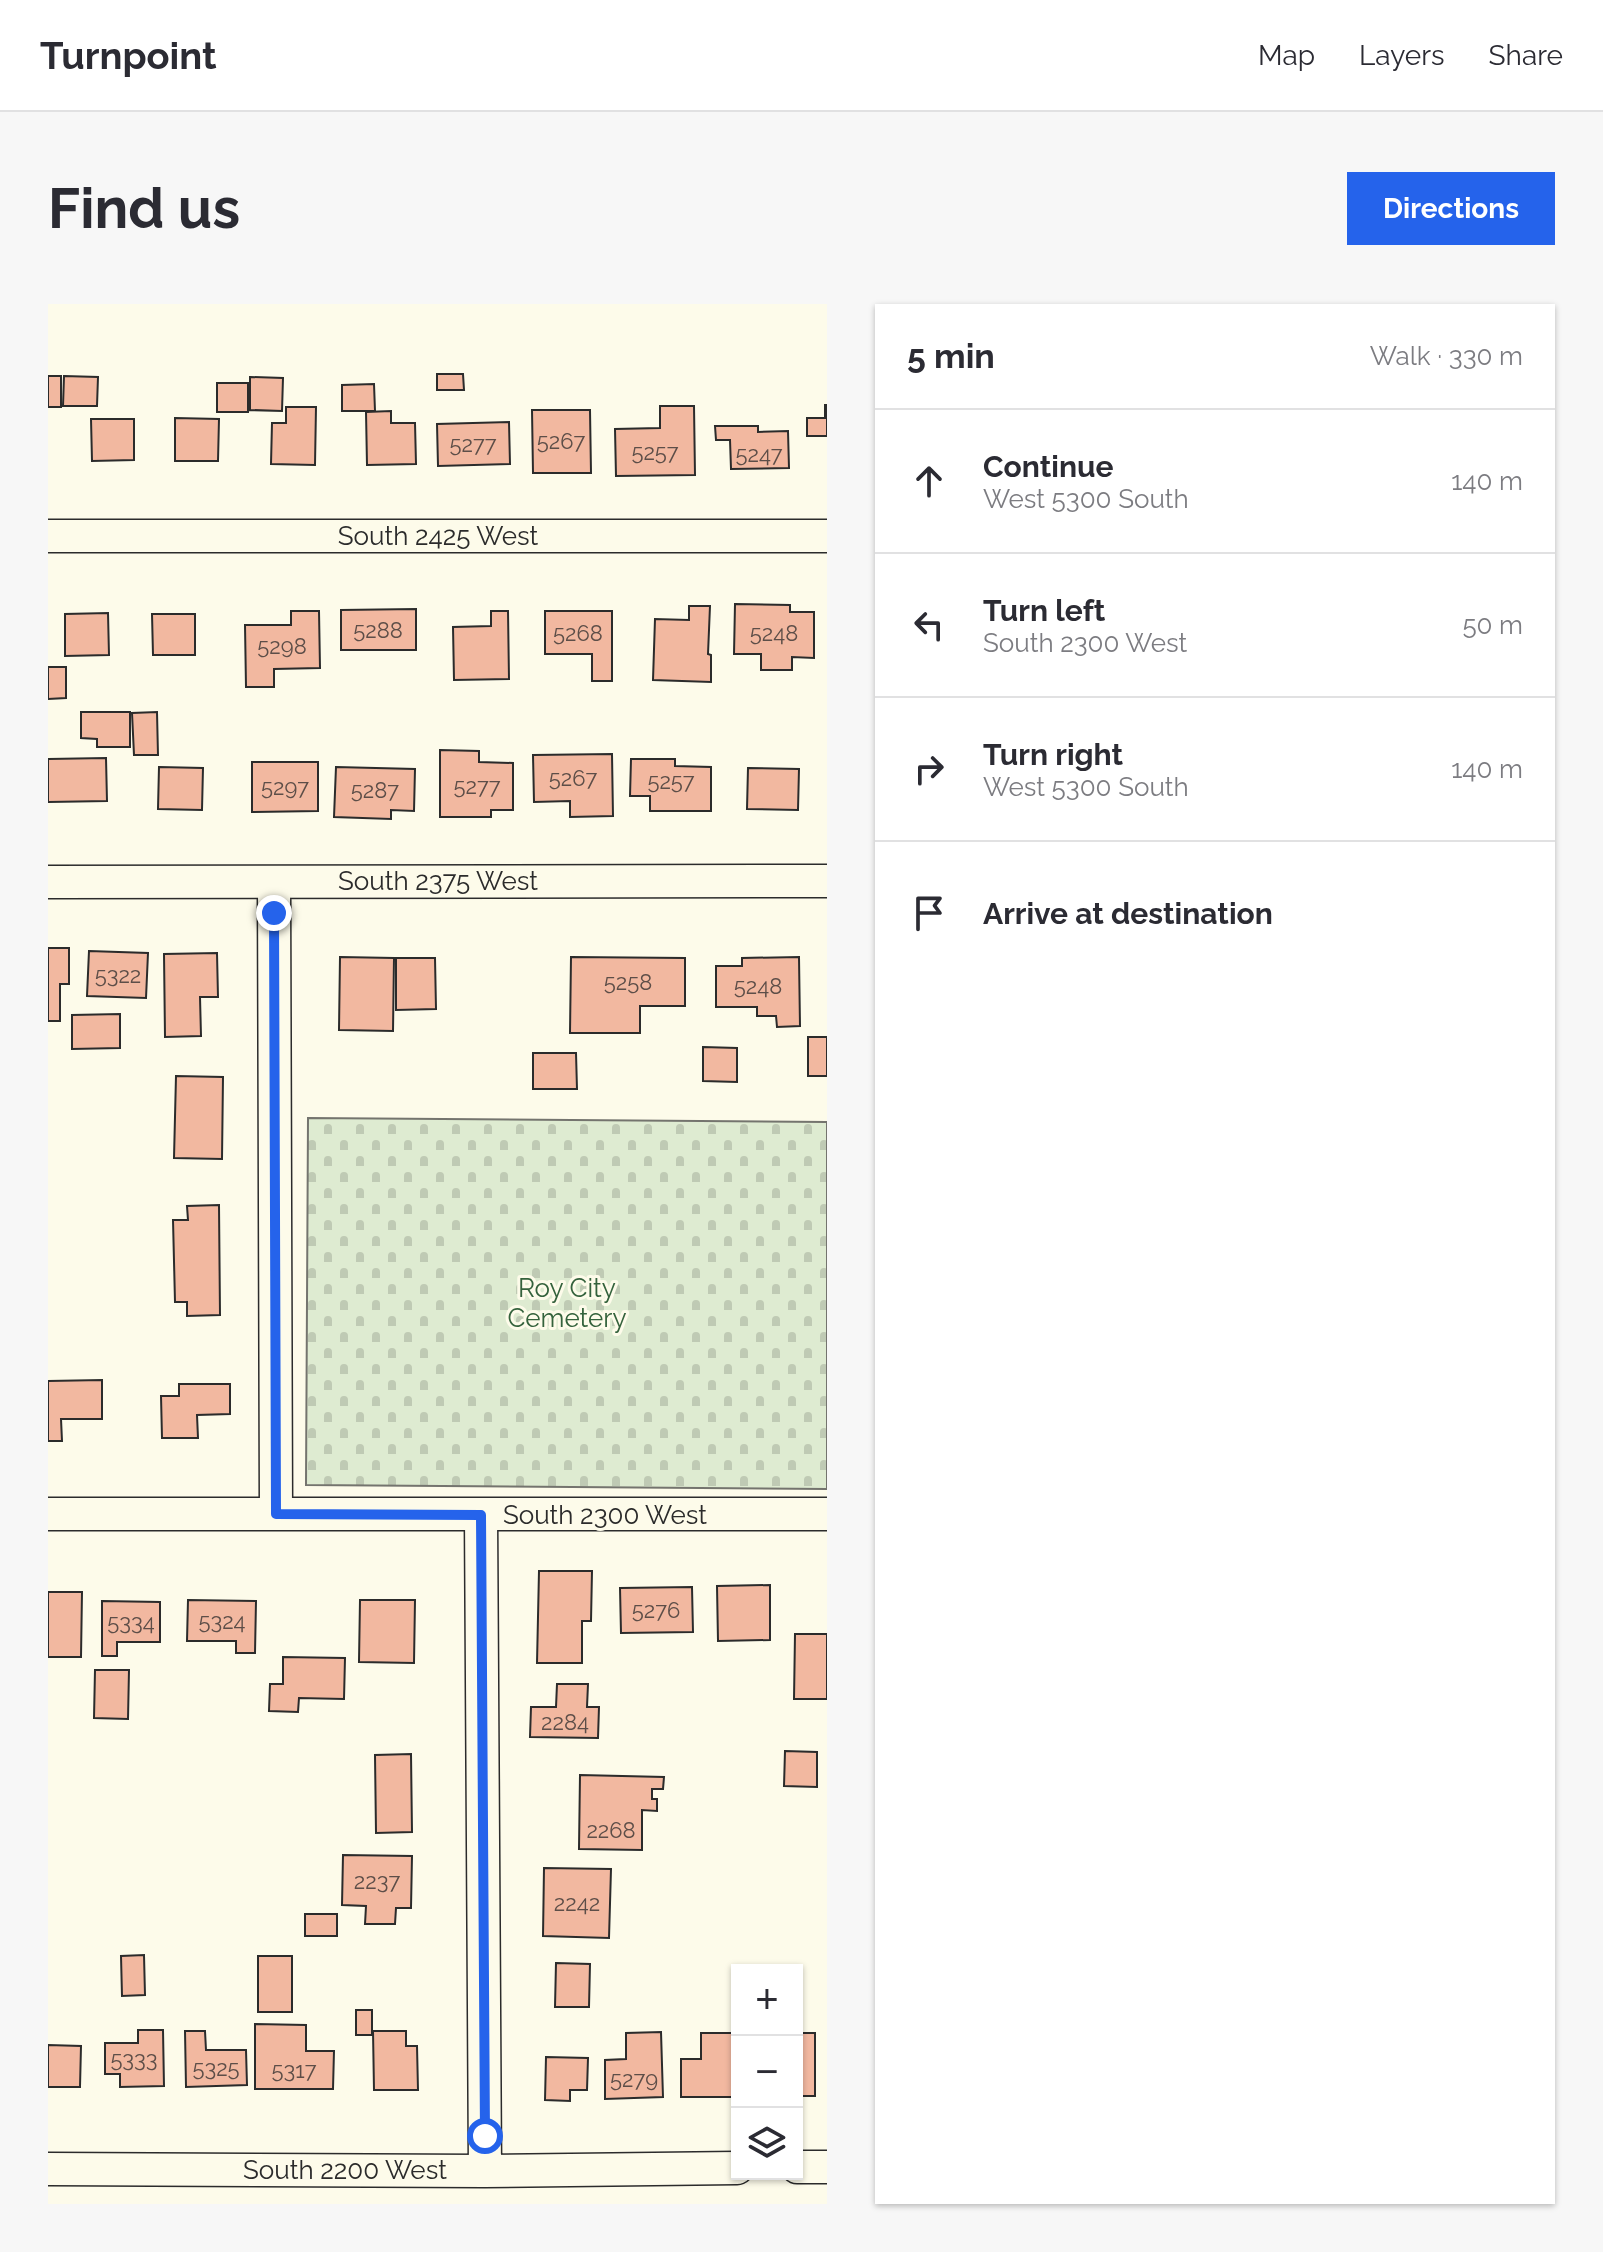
<!DOCTYPE html>
<html lang="en">
<head>
<meta charset="utf-8">
<style>
	:root { --surface:#fff; --page:#f7f7f7; --text:#2b2b33; --muted:#7c7c81; --line:#e1e1e2; --accent:#2563eb }
	body { margin:0; font-family:Raleway,sans-serif; background:var(--page); color:var(--text) }
	.controls { position:absolute; right:24px; bottom:24px; display:grid; overflow:hidden; border-radius:0px; box-shadow:0 2px 6px #0004 }
	.controls button { width:72px; height:72px; display:grid; place-items:center; padding:0; border:0; border-bottom:2px solid var(--line); background:var(--surface); color:var(--text); font:40px sans-serif }
	.stop { position:absolute; width:24px; height:24px; margin:-18px; border:6px solid #2563eb; border-radius:50%; background:#fff }
	.stop.end { background:#2563eb; border-color:#fff; box-shadow:0 2px 8px #0008 }
	.list { margin:0; padding:0; list-style:none }
	h2 { display:flex; justify-content:space-between; align-items:center; height:104px; margin:0; padding:0 32px; font-size:34px }
	h2 small { font-size:26px; font-weight:400; color:var(--muted) }
	.list li { display:grid; grid-template-columns:52px 1fr auto; gap:24px; align-items:center; box-sizing:border-box; height:144px; padding:0 32px; border-top:2px solid var(--line) }
	.list b { display:block; font-size:30px; white-space:nowrap }
	.list p { margin:0; font-size:26px; white-space:nowrap; color:var(--muted) }
	.list em { font-size:26px; font-style:normal; color:var(--muted) }
	.icon { flex:none; width:44px; height:44px; fill:none; stroke:currentColor; stroke-width:2; stroke-linecap:round; stroke-linejoin:round }
	.map { position:relative; flex:none; width:779px; height:1900px; overflow:hidden; border-radius:0px }
	header { display:flex; align-items:center; gap:48px; box-sizing:border-box; height:112px; padding:0 40px; background:var(--surface); border-bottom:2px solid var(--line) }
	header strong { font-size:38px }
	nav { display:flex; gap:44px; margin-inline-start:auto; font-size:28px }
	.intro { display:flex; align-items:center; justify-content:space-between; box-sizing:border-box; height:192px; padding:0 48px }
	h1 { margin:0; font-size:56px }
	.button { padding:20px 36px; border-radius:0px; background:var(--accent); color:#fff; font-size:28px; font-weight:700 }
	main { display:flex; gap:48px; padding:0 48px }
	aside { flex:1; background:var(--surface); border-radius:0px; box-shadow:0 2px 6px #0004 }
	.map>svg:first-child { display:block }
	.cemetery { fill:url(#cemetery-stones); stroke:#74746e; stroke-width:2 }
	.building { fill:#f2b8a0; stroke:#2b2b2b; stroke-width:2 }
	.lines { fill:none; stroke-linecap:round; stroke-linejoin:round }
	.minor-casing { stroke:#2b2b2b; stroke-width:35 }
	.minor { stroke:#fdfbea; stroke-width:32 }
	.route { stroke:#2563eb; stroke-width:10 }
	.labels { text-anchor:middle; stroke-width:6; stroke-linejoin:round; paint-order:stroke }
	.number-label { font-size:22px; fill:#5d4e48 }
	.street-label { font-size:26px; fill:#2b2b2b; stroke:#fdfbea }
	.park-label { font-size:26px; fill:#34623c; stroke:#fdfbea }
</style>
</head>
<body>
<header>
<strong>Turnpoint</strong>
<nav><a>Map</a><a>Layers</a><a>Share</a></nav>
</header>
<div class="intro"><h1>Find us</h1><a class="button">Directions</a></div>
<main>
<div class="map">
<svg width="779" height="1900" viewBox="0 0 779 1900">
	<defs>
		<pattern id="cemetery-stones" width="16" height="16" patternUnits="userSpaceOnUse" patternTransform="scale(2)"><rect width="16" height="16" fill="#deebd1"/><path d="M2 7V4a2 2 0 0 1 4 0v3zM10 15v-3a2 2 0 0 1 4 0v3z" fill="#bfcab4"/></pattern>
	</defs>
	<rect width="100%" height="100%" fill="#fdfbea"/>
	<path class="cemetery" d="M260 814 779 818V1185L258 1181Z"/>
	<path class="building" d="M389 70H415L416 86H389Z
		M0 72H13V103H0Z
		M16 72 50 73 49 102H15Z
		M202 73 235 74 234 107 202 106Z
		M169 79H200V108H169Z
		M326 80 327 107H294V81Z
		M777 101H779V132H759V114H777Z
		M612 102H646L647 171 568 172 567 125 612 124Z
		M238 103H268L267 161 223 160 224 119H238Z
		M484 106H542L543 169H485Z
		M343 107V119H367L368 160 319 161 318 108Z
		M127 114 171 115 170 157H127Z
		M43 115H86V156L44 157Z
		M461 118 462 160 390 162 389 120Z
		M667 122H710V128L740 127 741 164 683 165 682 136H668Z
		M687 300 742 301V308H766V354L744 353V366H713V350H686Z
		M641 302H662L660 350 663 351V378L605 376 607 315 641 316Z
		M368 305V346H293V306Z
		M243 307H271L272 364 226 365V383H198L197 321H243Z
		M443 307H460L461 375 406 376 405 323 443 322Z
		M497 307H564V377H544V350H497Z
		M60 309 61 351 17 352V310Z
		M104 310H147V351H105Z
		M0 363H18V394L0 395Z
		M33 408H82V443H49V435L33 434Z
		M109 408 110 451H86L84 409Z
		M392 446 431 447V458L465 459V506H443V513H392Z
		M564 450 565 512 522 513V497L486 498 485 451Z
		M58 454 59 497 0 498V455Z
		M583 455H627V462L663 463V507H602V492H582Z
		M204 458H270V507L204 508Z
		M111 463 155 464 154 506 110 505Z
		M288 463 367 465 366 507 343 506V515L286 513Z
		M700 464 751 465 750 506 699 505Z
		M0 644H21V680H12V717H0Z
		M41 647 100 649 98 694 39 692Z
		M169 649 170 693H152L153 732 117 733 116 650Z
		M292 653 346 654 345 727 291 726Z
		M523 653 637 654V702H592V729H522Z
		M751 653 752 722 729 723 728 712H709V703H668V662H694V654Z
		M348 654H387L388 705 348 706Z
		M72 710V744L24 745V711Z
		M760 733H779V772H760Z
		M655 743 689 744V778L655 777Z
		M485 749H528L529 785H485Z
		M128 772 175 773 174 855 126 854Z
		M171 901 172 1011 139 1012V998H127L125 916H140L139 902Z
		M54 1076V1115H13L14 1137H0V1077Z
		M131 1080H182V1110L149 1111 150 1134H114L113 1092H131Z
		M491 1267H544L543 1317H534V1359H489Z
		M722 1281V1336L670 1337 669 1282Z
		M644 1283 645 1328 573 1329 572 1284Z
		M0 1288H34L33 1353H0Z
		M140 1296 208 1297 207 1349H188V1337H139Z
		M312 1296H367L366 1359 311 1358Z
		M54 1297 112 1298V1338H69V1352H54Z
		M747 1330H779V1395H746Z
		M235 1353 297 1354 296 1395 251 1394 250 1408 221 1407 222 1380H235Z
		M47 1366H81L80 1415 46 1414Z
		M509 1380H540L539 1403H551L550 1434 482 1433 483 1403H508Z
		M737 1447 769 1448V1483L736 1482Z
		M363 1450 364 1528 328 1529 327 1451Z
		M532 1471 616 1473 615 1485H604V1495H609V1507L594 1506V1546L531 1545Z
		M295 1551 364 1552 363 1604H348L347 1620H317L318 1602 294 1601Z
		M496 1564 563 1565 561 1634 495 1632Z
		M257 1610H289V1632H257Z
		M96 1651 97 1691 74 1692 73 1652Z
		M210 1652H244V1708H210Z
		M508 1659 542 1660 541 1703H507Z
		M308 1706H324V1731H308Z
		M207 1720 258 1721V1747H286L285 1785H207Z
		M90 1726H115L116 1782 72 1783V1770H57V1739H90Z
		M137 1727H157L158 1746H198L199 1781 138 1783Z
		M325 1727H358V1742H369L370 1786H326Z
		M613 1728 615 1793 557 1795V1756L578 1755V1729Z
		M653 1729H689V1793H633V1755H653Z
		M749 1729H767V1792H749Z
		M0 1741 33 1742 32 1783H0Z
		M498 1753 540 1754 539 1786H522V1797L497 1796Z"/>
	<g class="lines">
		<g class="minor-casing">
			<path id="minor" d="M0 232H779
				M0 578 779 577
				M226 578 228 1210
				M0 1210H779
				M433 1211 437 1867
				M749 1863H779
				M0 1865 437 1867 689 1864"/>
		</g>
		<use href="#minor" class="minor"/>
	</g>
	<g class="lines">
		<path class="route" d="M226 609 228 1210 433 1211 437 1832"/>
	</g>
	<g class="labels">
		<g class="number-label">
			<text x="513" y="145">5267</text>
			<text x="425" y="148">5277</text>
			<text x="607" y="156">5257</text>
			<text x="711" y="158">5247</text>
			<text x="330" y="334">5288</text>
			<text x="530" y="337">5268</text>
			<text x="726" y="337">5248</text>
			<text x="234" y="350">5298</text>
			<text x="525" y="482">5267</text>
			<text x="623" y="485">5257</text>
			<text x="429" y="490">5277</text>
			<text x="237" y="491">5297</text>
			<text x="327" y="494">5287</text>
			<text x="70" y="679">5322</text>
			<text x="580" y="686">5258</text>
			<text x="710" y="690">5248</text>
			<text x="608" y="1314">5276</text>
			<text x="174" y="1325">5324</text>
			<text x="83" y="1326">5334</text>
			<text x="517" y="1426">2284</text>
			<text x="563" y="1534">2268</text>
			<text x="329" y="1585">2237</text>
			<text x="529" y="1607">2242</text>
			<text x="86" y="1763">5333</text>
			<text x="168" y="1772">5325</text>
			<text x="246" y="1774">5317</text>
			<text x="586" y="1783">5279</text>
		</g>
		<g class="street-label">
			<text x="390" y="241">South 2425 West</text>
			<text x="390" y="586">South 2375 West</text>
			<text x="557" y="1220">South 2300 West</text>
			<text x="297" y="1875">South 2200 West</text>
		</g>
		<g class="park-label">
			<text x="519" y="993">Roy City<tspan x="519" dy="30">Cemetery</tspan></text>
		</g>
	</g>
</svg>
<div class="controls">
<button>+</button>
<button>−</button>
<button><svg class="icon" aria-label="layers" viewBox="0 0 24 24"><path d="M12 4l9 5-9 5-9-5zM3 14l9 5 9-5"/></svg></button>
</div>
<div class="stop" style="left:437px;top:1832px"></div>
<div class="stop end" style="left:226px;top:609px"></div>
</div>
<aside>
<h2>5 min<small>Walk · 330 m</small></h2>
<ul class="list">
<li><svg class="icon" aria-label="ahead" viewBox="0 0 24 24"><path d="M12 20V5M6 11l6-6 6 6"/></svg><div><b>Continue</b><p>West 5300 South</p></div><em>140 m</em></li>
<li><svg class="icon" aria-label="left" viewBox="0 0 24 24"><path d="M17 20v-9H6M10 6l-5 5 5 5"/></svg><div><b>Turn left</b><p>South 2300 West</p></div><em>50 m</em></li>
<li><svg class="icon" aria-label="right" viewBox="0 0 24 24"><path d="M7 20v-9h11M14 6l5 5-5 5"/></svg><div><b>Turn right</b><p>West 5300 South</p></div><em>140 m</em></li>
<li><svg class="icon" aria-label="arrive" viewBox="0 0 24 24"><path d="M6 21V4h12l-3 4 3 4H6"/></svg><div><b>Arrive at destination</b></div></li>
</ul>
</aside>
</main>
</body>
</html>
